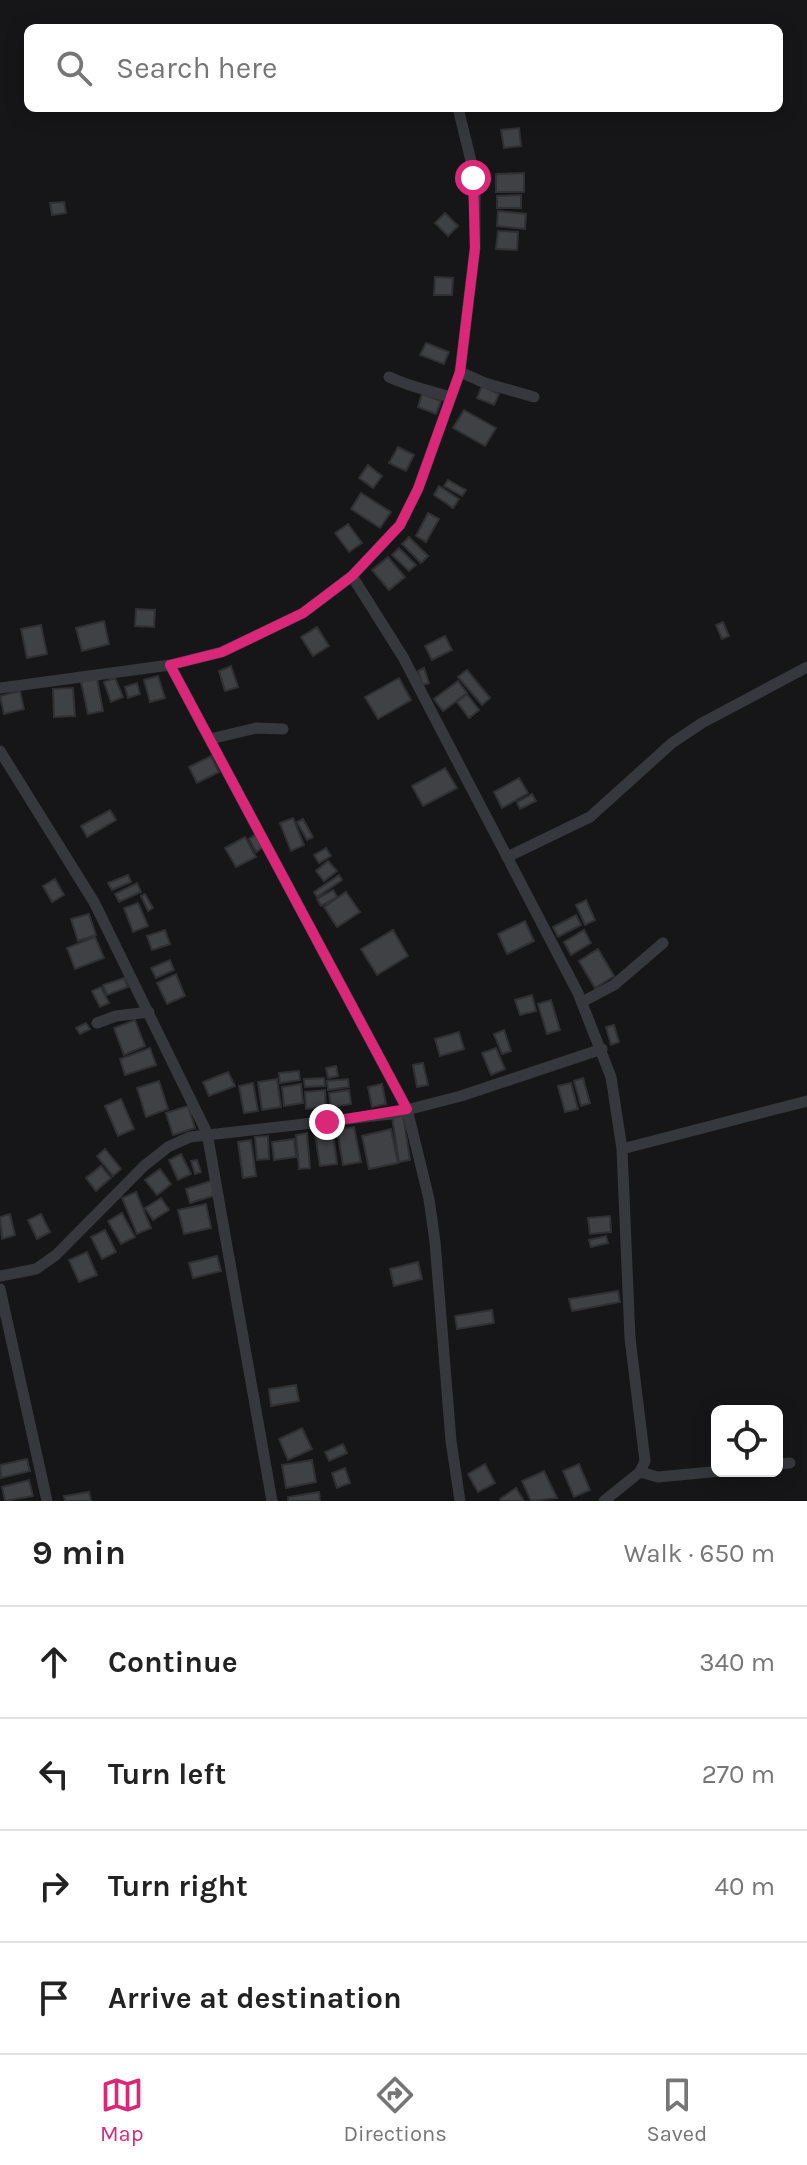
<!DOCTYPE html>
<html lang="en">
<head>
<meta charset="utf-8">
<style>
	:root { --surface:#fff; --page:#f2f2f2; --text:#222; --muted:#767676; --line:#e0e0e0; --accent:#db2777 }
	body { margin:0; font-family:Karla,sans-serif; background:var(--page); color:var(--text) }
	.controls { position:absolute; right:24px; bottom:24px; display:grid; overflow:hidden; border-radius:12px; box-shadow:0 4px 20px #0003 }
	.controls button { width:72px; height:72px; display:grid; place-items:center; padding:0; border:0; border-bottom:2px solid var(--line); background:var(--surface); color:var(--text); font:40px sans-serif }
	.stop { position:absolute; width:24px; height:24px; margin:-18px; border:6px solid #db2777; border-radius:50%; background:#fff }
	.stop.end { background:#db2777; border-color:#fff; box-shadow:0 2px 8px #0008 }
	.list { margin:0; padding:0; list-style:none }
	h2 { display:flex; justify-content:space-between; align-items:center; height:104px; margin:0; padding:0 32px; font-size:34px }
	h2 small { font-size:26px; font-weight:400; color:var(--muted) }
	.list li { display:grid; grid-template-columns:52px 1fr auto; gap:24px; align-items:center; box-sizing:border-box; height:112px; padding:0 32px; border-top:2px solid var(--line) }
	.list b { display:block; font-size:30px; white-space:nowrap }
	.list em { font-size:26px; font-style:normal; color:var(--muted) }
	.icon { flex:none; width:44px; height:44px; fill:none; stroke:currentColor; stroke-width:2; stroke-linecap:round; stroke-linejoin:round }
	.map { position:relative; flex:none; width:807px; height:1501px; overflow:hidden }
	.search { position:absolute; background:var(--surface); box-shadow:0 4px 20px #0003; left:24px; right:24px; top:24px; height:88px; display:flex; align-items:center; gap:20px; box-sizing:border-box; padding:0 28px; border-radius:12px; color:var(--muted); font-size:30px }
	.sheet { height:552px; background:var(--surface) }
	nav { display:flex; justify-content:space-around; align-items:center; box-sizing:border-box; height:112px; border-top:2px solid var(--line); background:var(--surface); font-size:22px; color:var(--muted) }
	nav a { display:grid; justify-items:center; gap:4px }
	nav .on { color:var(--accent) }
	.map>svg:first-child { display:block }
	.building { fill:#404145; stroke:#303034; stroke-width:2 }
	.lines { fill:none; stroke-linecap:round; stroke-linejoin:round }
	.street { stroke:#37383d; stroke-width:11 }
	.route { stroke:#db2777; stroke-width:10 }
</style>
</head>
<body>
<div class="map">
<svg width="807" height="1501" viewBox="0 0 807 1501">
	<rect width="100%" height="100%" fill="#161618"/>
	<path class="building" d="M519 128 521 146 504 148 501 130Z
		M524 173V192H496V174Z
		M521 195V208H497V196Z
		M64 202 66 213 52 215 50 203Z
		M498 211 526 214 525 229 497 226Z
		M445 213 458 226 448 236 435 223Z
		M498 231 518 232 517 250 496 249Z
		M435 277 453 278 452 295H434Z
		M426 343 449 352 444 364 420 355Z
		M482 386 499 394 494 405 477 398Z
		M422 394 441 401 436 414 418 407Z
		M464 410 496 428 485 446 453 428Z
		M398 447 414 455 406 471 389 463Z
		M368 465 382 476 373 488 359 478Z
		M448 480 466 490 462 496 444 486Z
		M439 486 459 499 453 508 434 495Z
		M361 493 391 512 380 528 351 509Z
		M428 513 439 519 426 542 416 536Z
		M348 524 362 543 349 552 335 533Z
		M409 537 428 556 421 563 402 544Z
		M399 548 416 565 409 571 392 555Z
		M388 557 405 577 389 590 372 570Z
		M136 609 155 610 154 627 135 626Z
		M104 621 109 644 82 651 76 628Z
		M723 622 729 636 722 639 716 625Z
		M41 625 47 654 27 658 21 629Z
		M317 627 329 646 313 656 301 637Z
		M445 636 452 650 432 660 425 646Z
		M231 666 238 687 225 691 219 671Z
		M424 668 429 683 423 685 418 671Z
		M467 670 490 698 482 705 458 677Z
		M158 676 165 698 150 702 144 680Z
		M115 678 123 697 111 702 104 682Z
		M399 678 411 700 378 719 365 697Z
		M97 679 103 711 88 714 81 682Z
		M458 681 467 693 443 711 434 699Z
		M137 683 140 694 128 698 125 687Z
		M73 688 75 716 54 717 53 689Z
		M20 691 24 709 4 714 0 696Z
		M467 694 479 710 469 718 457 702Z
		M211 756 219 772 197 783 189 767Z
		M445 768 457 788 423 806 412 786Z
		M519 778 528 793 502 808 494 792Z
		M532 794 536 801 520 809 517 802Z
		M110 810 116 820 87 837 81 826Z
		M293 818 304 845 291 851 280 823Z
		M303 819 313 837 307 840 297 822Z
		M257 833 265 846 256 852 249 839Z
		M245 837 256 857 236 867 225 848Z
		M326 848 331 856 319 863 314 855Z
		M328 861 337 871 324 881 316 871Z
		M128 875 131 882 112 890 108 883Z
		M339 875 342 880 317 897 314 892Z
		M55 879 64 895 52 902 43 886Z
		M137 883 141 892 119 902 115 894Z
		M333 890 337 897 321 906 317 899Z
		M346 892 360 912 337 927 324 907Z
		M145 894 153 908 148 911 141 896Z
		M586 900 595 920 585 925 576 905Z
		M138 903 148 926 133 932 124 908Z
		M89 914 96 935 78 941 71 919Z
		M576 915 581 925 558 937 553 927Z
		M525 921 534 941 507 954 498 934Z
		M165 930 170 944 152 950 147 936Z
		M393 930 408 956 377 975 361 949Z
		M584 930 591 943 571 955 564 942Z
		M95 937 104 958 75 969 67 948Z
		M598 949 614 976 595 988 579 961Z
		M170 960 174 970 156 978 151 968Z
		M176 974 185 996 167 1004 157 983Z
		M124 978 128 987 107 995 103 985Z
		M101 987 109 1003 100 1007 92 991Z
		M532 995 536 1011 520 1015 515 1000Z
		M551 1000 560 1030 547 1034 538 1004Z
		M135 1020 145 1046 124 1055 114 1028Z
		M86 1023 90 1029 80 1034 76 1028Z
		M614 1025 619 1042 611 1045 606 1027Z
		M504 1030 511 1051 502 1054 494 1034Z
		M459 1032 464 1049 440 1056 435 1039Z
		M150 1048 156 1065 125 1075 120 1059Z
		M496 1048 505 1069 491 1075 482 1053Z
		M423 1063 428 1085 417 1087 413 1065Z
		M336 1066 338 1076 328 1078 326 1068Z
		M299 1071 300 1080 280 1083 279 1073Z
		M228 1072 235 1086 209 1096 203 1082Z
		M324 1078 325 1086 305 1087 304 1079Z
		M583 1078 590 1103 581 1106 574 1081Z
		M277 1079 281 1107 262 1110 258 1082Z
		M348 1079 349 1087 328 1090 327 1081Z
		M159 1081 168 1109 146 1117 137 1088Z
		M253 1083 258 1111 244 1113 239 1086Z
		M571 1083 578 1109 565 1112 558 1086Z
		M301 1084 303 1103 284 1106 282 1087Z
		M382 1084 386 1104 372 1107 368 1087Z
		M325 1090 326 1107 306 1109 305 1092Z
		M349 1090 351 1104 331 1107 329 1093Z
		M121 1099 134 1129 118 1136 105 1106Z
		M188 1106 195 1128 173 1135 166 1113Z
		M403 1115 410 1160 399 1162 392 1117Z
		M332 1126 337 1164 320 1166 314 1128Z
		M354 1127 361 1162 343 1165 337 1130Z
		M391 1129 398 1163 369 1169 362 1136Z
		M307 1133 310 1168 299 1169 296 1135Z
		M268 1136 269 1159 257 1160 255 1137Z
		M294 1139 296 1157 274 1160 272 1142Z
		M251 1140 256 1176 243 1178 238 1142Z
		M105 1149 121 1169 113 1176 97 1156Z
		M181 1154 191 1174 178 1180 169 1160Z
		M197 1160 201 1172 195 1174 191 1161Z
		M101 1166 111 1178 96 1191 86 1178Z
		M160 1169 171 1184 157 1195 145 1180Z
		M211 1181 216 1195 190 1203 186 1189Z
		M136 1192 151 1228 137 1234 122 1198Z
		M161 1198 169 1210 153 1220 145 1208Z
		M206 1204 211 1228 184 1234 178 1210Z
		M122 1213 135 1237 121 1244 108 1221Z
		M10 1214 15 1235 2 1239 0 1217Z
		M41 1214 50 1232 37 1239 28 1220Z
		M610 1216 611 1232 590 1234 588 1218Z
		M105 1230 116 1252 102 1259 91 1237Z
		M606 1236 608 1243 591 1247 589 1240Z
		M87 1252 97 1275 79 1282 69 1260Z
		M217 1256 221 1271 193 1278 189 1263Z
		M418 1262 422 1279 394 1286 390 1269Z
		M618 1291 620 1302 572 1311 569 1299Z
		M492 1310 494 1323 457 1329 455 1316Z
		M296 1385 299 1401 271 1406 269 1389Z
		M302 1428 312 1449 288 1460 279 1439Z
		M343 1444 347 1453 329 1461 325 1452Z
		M27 1459 30 1471 1 1478 0 1465Z
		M312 1460 316 1482 286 1488 282 1465Z
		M485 1464 495 1483 478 1492 468 1474Z
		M579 1464 590 1490 574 1497 563 1471Z
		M345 1468 350 1483 337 1488 332 1473Z
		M544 1471 557 1498 531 1501 522 1481Z
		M29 1480 33 1496 5 1501 2 1487Z
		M516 1488 524 1501H501L500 1499Z
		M89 1492 91 1501H65L64 1496Z
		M319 1492 320 1501H288V1497Z"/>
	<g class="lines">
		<path class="street" d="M460 372 485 383 534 397
			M389 377C408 386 430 391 451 397
			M352 576 403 657 578 993 611 1077 622 1149 630 1338 645 1461 640 1472
			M170 665 407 1109 429 1199 435 1242 451 1441 460 1501
			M0 688 170 665 222 652 303 613 352 576 400 525 418 489 460 372 475 248V190L471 161 458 108
			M210 739 256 728 283 729
			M0 751 94 902 207 1133 272 1501
			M507 857 590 817 672 743 702 723 807 667
			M582 1002 614 985 663 943
			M97 1023 116 1016 149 1012
			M622 1149 807 1101
			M0 1276 36 1269 56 1255 144 1166 168 1147 190 1137 391 1114 461 1096 602 1049
			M0 1289 47 1501
			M777 1464 790 1463
			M604 1501 640 1472 658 1477 722 1471"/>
	</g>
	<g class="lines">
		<path class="route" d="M327 1122 407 1109 170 665 222 652 303 613 352 576 400 525 418 489 460 372 475 248 473 178"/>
	</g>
</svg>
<div class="controls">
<button><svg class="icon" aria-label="locate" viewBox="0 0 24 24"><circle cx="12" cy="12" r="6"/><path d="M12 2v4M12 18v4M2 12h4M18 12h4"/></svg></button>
</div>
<div class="stop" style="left:473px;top:178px"></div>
<div class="stop end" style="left:327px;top:1122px"></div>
<div class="search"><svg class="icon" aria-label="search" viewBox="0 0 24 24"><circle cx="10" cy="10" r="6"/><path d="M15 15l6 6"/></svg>Search here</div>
</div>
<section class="sheet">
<h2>9 min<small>Walk · 650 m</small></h2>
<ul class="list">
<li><svg class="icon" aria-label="ahead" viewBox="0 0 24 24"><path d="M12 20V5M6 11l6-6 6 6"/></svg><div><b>Continue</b></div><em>340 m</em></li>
<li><svg class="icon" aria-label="left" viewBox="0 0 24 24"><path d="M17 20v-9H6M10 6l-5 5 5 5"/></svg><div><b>Turn left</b></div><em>270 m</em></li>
<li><svg class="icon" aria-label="right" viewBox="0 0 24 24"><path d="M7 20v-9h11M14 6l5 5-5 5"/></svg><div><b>Turn right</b></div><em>40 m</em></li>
<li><svg class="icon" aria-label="arrive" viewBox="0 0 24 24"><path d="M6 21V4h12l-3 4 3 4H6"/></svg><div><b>Arrive at destination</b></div></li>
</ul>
</section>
<nav>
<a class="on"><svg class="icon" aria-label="map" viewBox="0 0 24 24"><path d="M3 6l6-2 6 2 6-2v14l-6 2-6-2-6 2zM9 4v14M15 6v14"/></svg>Map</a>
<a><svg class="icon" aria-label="directions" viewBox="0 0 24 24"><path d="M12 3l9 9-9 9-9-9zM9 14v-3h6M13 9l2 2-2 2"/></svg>Directions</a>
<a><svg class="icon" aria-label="saved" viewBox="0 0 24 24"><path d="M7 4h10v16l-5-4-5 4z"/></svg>Saved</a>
</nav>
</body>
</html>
